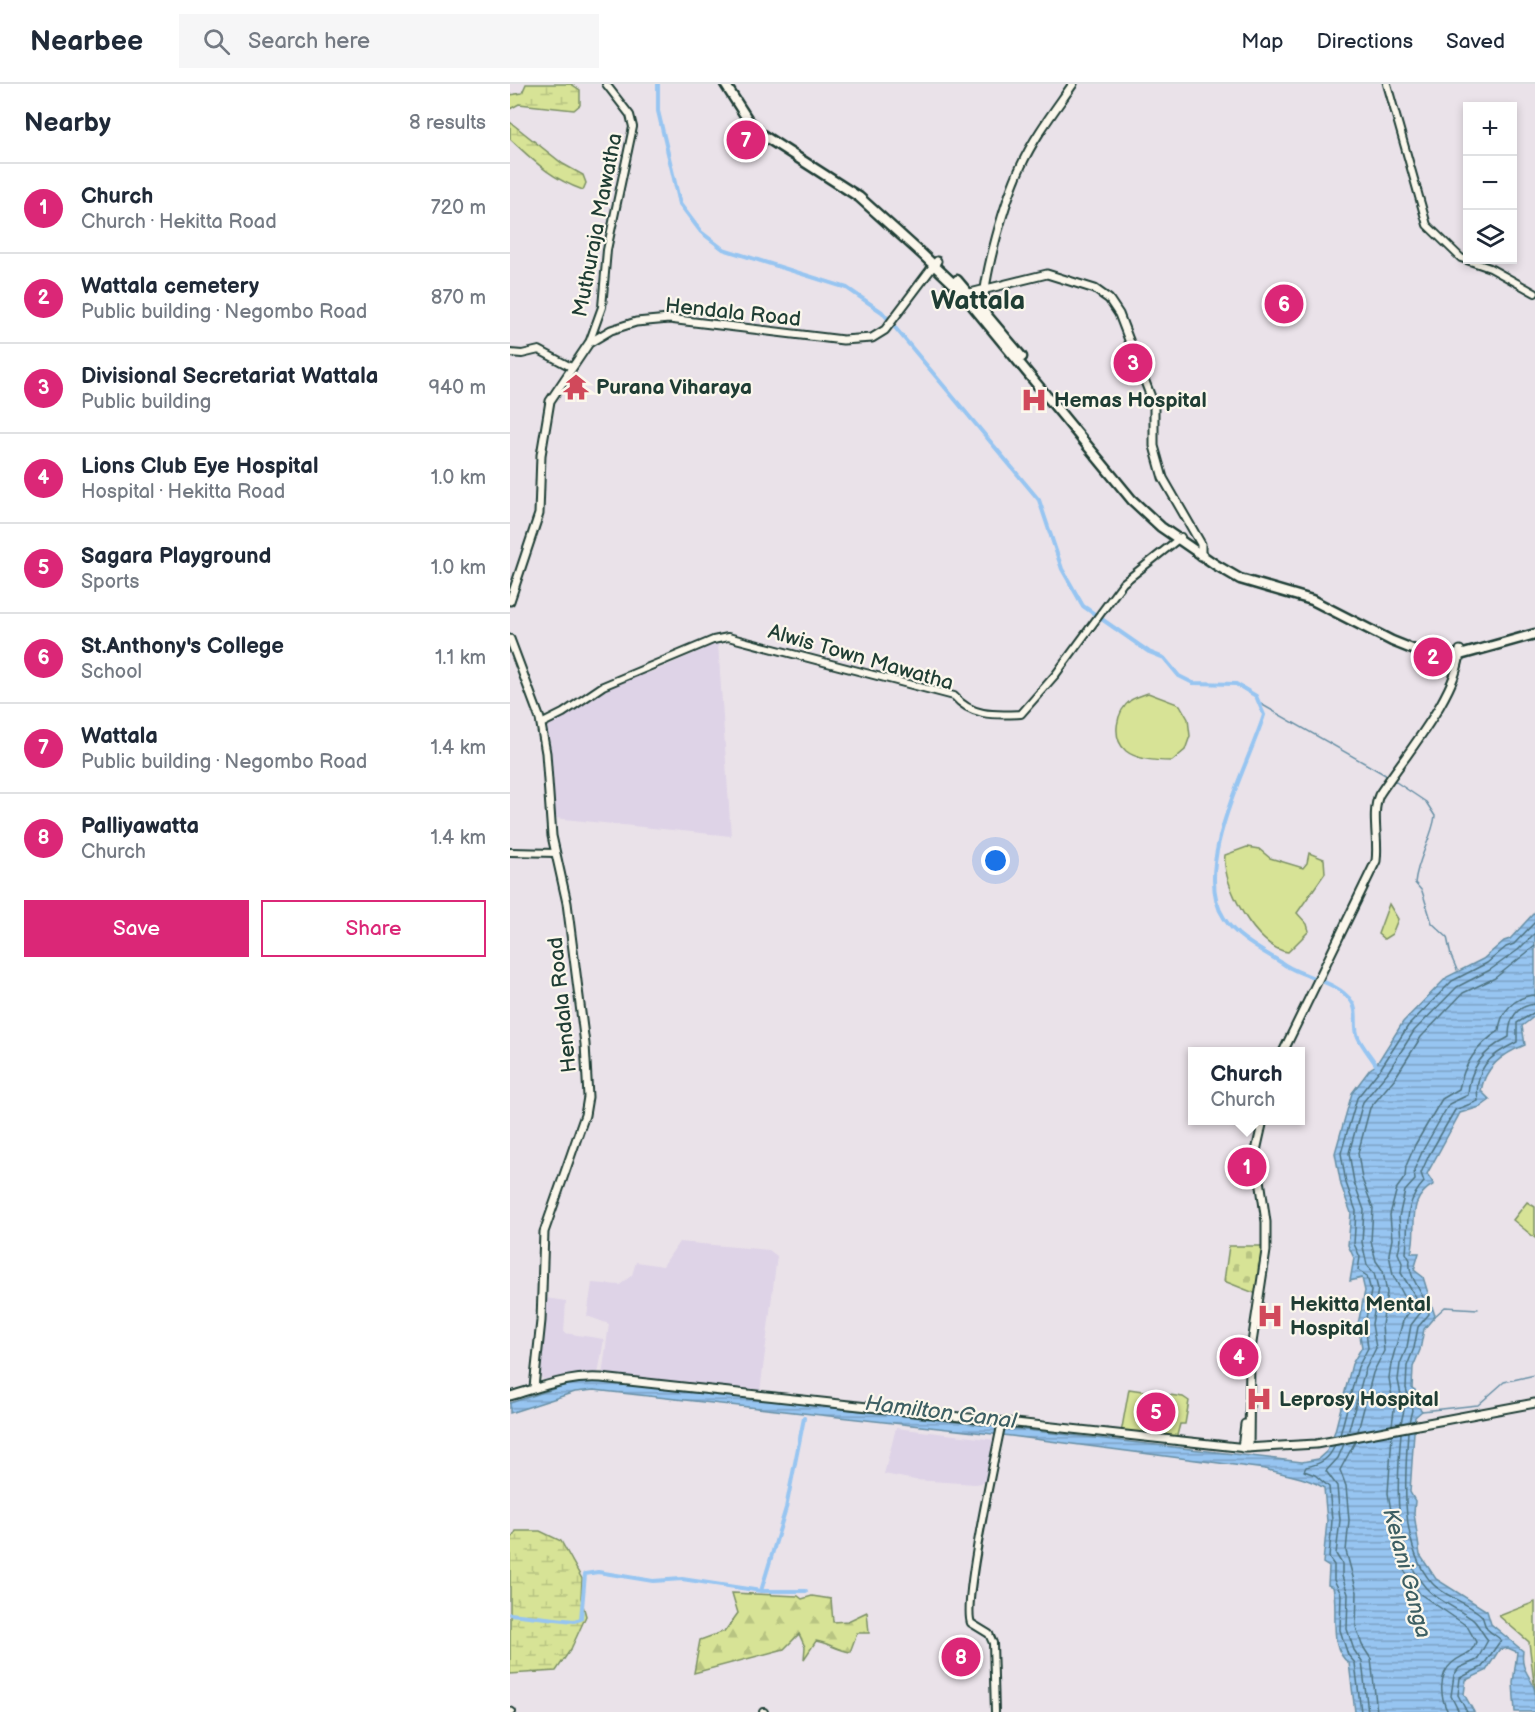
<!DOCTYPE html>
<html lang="en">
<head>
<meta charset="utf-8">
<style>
	:root { --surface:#fff; --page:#f6f6f7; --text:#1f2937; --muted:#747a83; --line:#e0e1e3; --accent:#db2777 }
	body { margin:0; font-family:"Balsamiq Sans",sans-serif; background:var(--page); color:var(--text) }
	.controls { position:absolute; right:18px; top:18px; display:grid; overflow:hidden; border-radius:0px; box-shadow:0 3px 9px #0003 }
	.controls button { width:54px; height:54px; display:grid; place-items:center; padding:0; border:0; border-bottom:2px solid var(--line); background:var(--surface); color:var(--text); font:30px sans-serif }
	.you { position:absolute; left:486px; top:777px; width:21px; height:21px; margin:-15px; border:4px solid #fff; border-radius:50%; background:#1a73e8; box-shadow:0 0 0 9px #1a73e833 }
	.badge { display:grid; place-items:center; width:39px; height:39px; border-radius:50%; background:var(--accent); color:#fff; font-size:20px; font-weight:700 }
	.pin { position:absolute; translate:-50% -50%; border:3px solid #fff; box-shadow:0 2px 6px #0006 }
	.popup { position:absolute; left:678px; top:963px; width:117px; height:78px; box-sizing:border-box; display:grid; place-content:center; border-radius:0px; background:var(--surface); filter:drop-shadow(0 2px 4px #0005); font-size:20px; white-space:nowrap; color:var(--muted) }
	.popup b { font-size:22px; color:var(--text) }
	.popup::after { content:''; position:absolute; left:50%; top:100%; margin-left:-12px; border:12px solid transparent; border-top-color:var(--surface) }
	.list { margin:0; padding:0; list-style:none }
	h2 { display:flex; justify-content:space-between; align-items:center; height:78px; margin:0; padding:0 24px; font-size:26px }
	h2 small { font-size:20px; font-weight:400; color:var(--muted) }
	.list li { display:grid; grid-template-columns:39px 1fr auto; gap:18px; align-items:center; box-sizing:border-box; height:90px; padding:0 24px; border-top:2px solid var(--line) }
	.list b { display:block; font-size:22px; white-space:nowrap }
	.list p { margin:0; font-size:20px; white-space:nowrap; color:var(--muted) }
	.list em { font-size:20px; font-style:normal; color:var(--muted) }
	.actions { display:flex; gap:12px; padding:18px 24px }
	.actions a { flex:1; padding:14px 0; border:2px solid var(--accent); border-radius:0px; text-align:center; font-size:21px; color:var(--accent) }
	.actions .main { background:var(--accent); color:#fff }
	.icon { flex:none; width:33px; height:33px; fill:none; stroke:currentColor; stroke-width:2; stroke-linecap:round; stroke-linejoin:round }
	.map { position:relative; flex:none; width:1025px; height:1628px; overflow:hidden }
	header { display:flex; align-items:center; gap:36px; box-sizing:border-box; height:84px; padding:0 30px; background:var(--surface); border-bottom:2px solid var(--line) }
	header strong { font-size:28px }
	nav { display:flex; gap:33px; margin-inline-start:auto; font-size:21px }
	.search { width:420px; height:54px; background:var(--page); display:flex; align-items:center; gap:15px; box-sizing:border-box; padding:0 21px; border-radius:0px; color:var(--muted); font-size:22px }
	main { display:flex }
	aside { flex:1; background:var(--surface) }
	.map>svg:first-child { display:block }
	.built { fill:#ded3e7 }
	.grass { fill:#d7e396; stroke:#7b9065; stroke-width:1.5 }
	.forest { fill:url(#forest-firs); stroke:#7b9065; stroke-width:1.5 }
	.wetland { fill:url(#wetland-marsh); stroke:#7b9065; stroke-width:1.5 }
	.cemetery { fill:url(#cemetery-stones); stroke:#7b9065; stroke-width:1.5 }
	.water { fill:url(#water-rules); stroke:#678fa5; stroke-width:1.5 }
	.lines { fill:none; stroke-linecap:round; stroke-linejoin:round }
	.shore { stroke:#4f7380; stroke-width:1.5 }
	.stream { stroke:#678fa5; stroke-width:1.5 }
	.canal { stroke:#97c5f1; stroke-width:4 }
	.secondary-casing { stroke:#1f3d34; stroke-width:10 }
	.primary-casing { stroke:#1f3d34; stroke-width:11 }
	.highway-casing { stroke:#1f3d34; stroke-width:13 }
	.secondary { stroke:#fbf7ec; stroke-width:6 }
	.primary { stroke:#fbf7ec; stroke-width:7 }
	.highway { stroke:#fbf7ec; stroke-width:8 }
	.labels { text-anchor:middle; stroke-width:4.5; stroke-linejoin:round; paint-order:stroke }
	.street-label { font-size:21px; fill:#1f3d34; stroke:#fbf7ec }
	.poi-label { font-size:21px; font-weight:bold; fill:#1f3d34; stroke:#fbf7ec; text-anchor:start }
	.water-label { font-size:22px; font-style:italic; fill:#3d5f63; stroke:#fbf7ec }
	.district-label { font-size:27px; font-weight:bold; fill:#1f3d34; stroke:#fbf7ec }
</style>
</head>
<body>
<header>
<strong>Nearbee</strong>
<div class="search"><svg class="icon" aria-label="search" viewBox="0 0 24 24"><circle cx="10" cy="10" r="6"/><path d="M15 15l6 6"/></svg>Search here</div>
<nav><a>Map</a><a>Directions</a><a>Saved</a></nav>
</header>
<main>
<aside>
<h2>Nearby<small>8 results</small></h2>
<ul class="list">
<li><span class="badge">1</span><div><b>Church</b><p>Church · Hekitta Road</p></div><em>720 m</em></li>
<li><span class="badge">2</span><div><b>Wattala cemetery</b><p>Public building · Negombo Road</p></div><em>870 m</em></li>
<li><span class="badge">3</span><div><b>Divisional Secretariat Wattala</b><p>Public building</p></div><em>940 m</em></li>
<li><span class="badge">4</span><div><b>Lions Club Eye Hospital</b><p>Hospital · Hekitta Road</p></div><em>1.0 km</em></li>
<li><span class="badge">5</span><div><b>Sagara Playground</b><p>Sports</p></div><em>1.0 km</em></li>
<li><span class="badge">6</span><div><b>St.Anthony's College</b><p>School</p></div><em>1.1 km</em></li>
<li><span class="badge">7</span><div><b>Wattala</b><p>Public building · Negombo Road</p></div><em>1.4 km</em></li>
<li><span class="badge">8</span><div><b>Palliyawatta</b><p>Church</p></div><em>1.4 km</em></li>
</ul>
<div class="actions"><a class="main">Save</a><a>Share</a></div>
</aside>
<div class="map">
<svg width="1025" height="1628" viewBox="0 0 1025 1628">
	<defs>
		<pattern id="forest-firs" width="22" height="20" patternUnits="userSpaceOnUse" patternTransform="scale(1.5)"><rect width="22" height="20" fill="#d7e396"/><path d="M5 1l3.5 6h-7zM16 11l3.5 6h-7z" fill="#b8c482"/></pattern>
		<pattern id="wetland-marsh" width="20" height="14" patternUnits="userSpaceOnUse" patternTransform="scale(1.5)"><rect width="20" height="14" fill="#d7e396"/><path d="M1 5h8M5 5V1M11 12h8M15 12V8" fill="none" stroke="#b8c482"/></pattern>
		<pattern id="cemetery-stones" width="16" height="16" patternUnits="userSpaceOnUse" patternTransform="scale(1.5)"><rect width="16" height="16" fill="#d7e396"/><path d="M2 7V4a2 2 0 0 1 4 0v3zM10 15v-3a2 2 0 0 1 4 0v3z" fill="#b8c482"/></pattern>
		<pattern id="water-rules" width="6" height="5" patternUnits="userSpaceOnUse" patternTransform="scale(1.5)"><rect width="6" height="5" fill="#97c5f1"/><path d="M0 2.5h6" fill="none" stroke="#7ba1c4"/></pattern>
	</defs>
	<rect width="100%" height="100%" fill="#eae2e9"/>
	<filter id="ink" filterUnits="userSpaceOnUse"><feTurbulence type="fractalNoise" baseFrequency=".0167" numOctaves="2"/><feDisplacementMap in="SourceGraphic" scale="12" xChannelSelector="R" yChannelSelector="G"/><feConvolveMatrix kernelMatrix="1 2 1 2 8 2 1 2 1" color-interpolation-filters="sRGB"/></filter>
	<g filter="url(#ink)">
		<path class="built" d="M208 559 221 752 44 734 35 639 62 628 97 602 147 586Z
			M169 1158 259 1166 267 1172 250 1308 92 1292 99 1240 77 1232 82 1199 110 1201 122 1191 126 1178 153 1182Z
			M35 1214 56 1217 54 1249 94 1255 88 1291H63L35 1297 30 1292Z
			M386 1344 486 1356 479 1398 465 1400 405 1396 374 1390Z"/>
		<path class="grass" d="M638 609 670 621 678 635 680 652 675 666 662 677C649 677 627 676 616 667 601 654 606 627 621 616 626 613 633 611 638 609Z
			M737 763 749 765 760 774 793 784 797 779 799 769 814 775 815 789 787 829 797 840 799 847 778 868C747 865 711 800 715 771Z
			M879 820 888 835 882 850 874 855 868 850Z
			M1017 1118 1025 1123V1154L1003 1136Z
			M619 1305 673 1313 679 1317 675 1340H670L666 1355 611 1349Z
			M1025 1518V1607L1019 1558 989 1532Z"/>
		<path class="forest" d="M222 1509 288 1512 292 1515 302 1512 321 1515 323 1538 338 1537 357 1528 359 1549H347L340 1568C327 1566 318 1559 306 1557L294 1575 295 1563 289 1550 274 1565 184 1589 190 1556 215 1547 228 1529Z"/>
		<path class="wetland" d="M16 0H61L70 6V21L64 26 9 20 0 25V11L12 9Z
			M0 38 53 80 73 91 76 99 73 106C40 94 25 78 0 55Z
			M6 1447H30L51 1457 72 1495 71 1514 76 1532 61 1565 46 1587 0 1590V1458Z"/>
		<path class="cemetery" d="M719 1162H753L749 1211 714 1197Z"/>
		<path class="water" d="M1025 828V932L1012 942 1015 961C992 970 975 983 971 1007L980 1016 970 1023 950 1029 917 1090 924 1100C894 1117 909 1143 901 1169H909L904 1186 913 1193 925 1232 914 1245 910 1266 903 1283 902 1304 905 1306 906 1320 912 1327 905 1333 900 1408 905 1417 904 1429 910 1471 926 1495 977 1527 981 1540 1013 1567C1010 1588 1022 1591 1025 1608 1025 1614 1025 1622 1025 1628H1005L1003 1599 1007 1568 998 1564 989 1566 976 1587 956 1596 954 1610 964 1628H845L839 1579C817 1564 829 1525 823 1503L818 1501 819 1483 813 1479 817 1437 814 1404C797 1393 775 1391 755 1385L501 1352 84 1306 65 1308 0 1329V1319L62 1299 85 1296 792 1378 808 1375 817 1367 825 1347 842 1280 852 1263 848 1240 855 1207 852 1194 840 1197 844 1174 838 1161 841 1129 831 1101 825 1069 842 1009 860 985 866 981 893 938 937 893 973 875 994 857 1000 855Z"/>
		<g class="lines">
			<path class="shore" d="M899 1338 902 1326 896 1304 897 1282 904 1264 908 1243 919 1230C916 1210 897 1194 900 1176L896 1169C899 1142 893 1120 914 1098L911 1089 919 1071 945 1026 968 1017C964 985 978 972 1007 958V939L1025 928
				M891 1339 894 1326 888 1296 890 1280 897 1263 901 1241 911 1228 907 1215 891 1189 892 1179 888 1169 891 1155 889 1133 895 1107 905 1096 904 1086 913 1066 939 1020 958 1011C959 984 975 965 999 953 999 936 1005 922 1025 920
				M882 1341 884 1326 879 1294 881 1280 893 1237 901 1225 883 1191 879 1170 882 1155 880 1131 887 1104 895 1093 896 1082 905 1061 932 1015 949 1005C954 979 967 961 989 947 990 928 1005 912 1025 911
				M848 1347 863 1289 874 1267 872 1241 877 1209 873 1187 866 1177 861 1157 863 1124 852 1095 848 1069 860 1024 885 994 911 953 953 909 985 894 1025 862
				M898 1348C895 1393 889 1462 922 1499 933 1512 963 1521 972 1532 974 1536 974 1541 977 1545 981 1549 987 1552 991 1556L972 1583 950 1594 948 1611 957 1628
				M838 1349 855 1286 866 1264 862 1240 868 1205 864 1189 857 1181 852 1158 854 1126 844 1098 839 1069 853 1018 878 988 904 947 947 903 980 886 1008 866 1025 849
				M891 1349C887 1396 882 1466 916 1504 929 1518 947 1524 962 1535 967 1538 973 1551 978 1556L967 1576 949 1584 944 1591 941 1612 949 1628
				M830 1351 848 1283 858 1264 855 1240 861 1207 857 1192 848 1186 850 1173 844 1160 846 1127 836 1099 831 1069 847 1014 871 984 898 942 942 897 977 879 996 863 1004 860 1025 838
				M882 1351 878 1409 890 1480 910 1510 957 1542 966 1558C961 1572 952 1570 942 1579 928 1591 930 1614 938 1628
				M845 1358 830 1386 836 1402 839 1436 836 1467 847 1508 846 1543 852 1561 861 1575 867 1628
				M834 1360 828 1374 816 1387 827 1402 830 1436 826 1470 832 1480V1492L838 1510 837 1545 844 1566 852 1578 858 1628
				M825 1361C819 1376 810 1380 796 1383L794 1387 805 1391 819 1403 822 1436 819 1474 824 1481V1496L831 1510 830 1546 838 1571 845 1579 851 1628"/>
			<path class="stream" d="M749 619 879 693
				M883 696 916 718 925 732C922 755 907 775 905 799L912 807 922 839 937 853 941 872 947 886
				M925 1232 935 1223 968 1225
				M912 1327 968 1321 994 1298 1025 1291"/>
			<path class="canal" d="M148 0V27L170 120 191 148 213 165 337 204 372 228 529 416 552 485 573 522 639 568 654 574 669 592 683 599 726 600 746 612 754 631C738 682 681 785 714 834 727 855 755 868 775 881 795 894 828 897 842 918 849 928 843 942 848 953 853 964 862 973 868 984
				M251 1507 276 1424 294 1334
				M0 1530 64 1537 71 1535 75 1490 88 1488 143 1497 172 1495 251 1507H296"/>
			<g class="secondary-casing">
				<path id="secondary" d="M877 0 917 141 951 174 980 184 1025 209
					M79 259 92 223 97 166 123 43 120 31 96 0
					M0 269 12 270 29 266 61 283
					M31 640 53 629 93 602 203 556 218 553 444 612C462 633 485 631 511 630L546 590 613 499 671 453
					M0 768 46 769
					M0 1627 2 1628
					M253 1628H254
					M485 1628 483 1559 479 1550 461 1539C452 1518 486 1369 492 1337"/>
			</g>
			<g class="primary-casing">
				<path id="primary" d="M460 209 537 190 585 205 599 215 609 230 644 321V362L653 394 691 460V472
					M473 226C474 189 495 116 511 82 524 53 545 26 563 0
					M0 517 29 430 31 371 40 317 79 259 101 246 126 238 159 235 333 256 362 254 375 246 427 177
					M0 555 30 635 36 669 42 752 57 819 75 960 78 1013 75 1031 34 1148 31 1237 24 1303
					M773 968 866 777C869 756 861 730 869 711 892 675 949 609 950 566
					M0 1312C32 1303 57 1292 91 1294L736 1364 806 1360 1025 1319
					M732 1364 735 1340
					M739 1364 740 1272 756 1167V1138L746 1067 753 1036"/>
			</g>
			<g class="highway-casing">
				<path id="highway" d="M215 0 238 36 251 50 349 113 412 170 448 204 622 416 651 443 706 481 730 495 802 516 882 557 907 567 950 571 1025 550
					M447 196 512 273"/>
			</g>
			<use href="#secondary" class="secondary"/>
			<use href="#primary" class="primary"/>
			<use href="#highway" class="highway"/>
		</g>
	</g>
	<defs>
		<g id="temple-bare" transform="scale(2.07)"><path d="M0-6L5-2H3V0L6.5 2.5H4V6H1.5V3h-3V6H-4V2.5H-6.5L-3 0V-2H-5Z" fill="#d1495b" stroke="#fbf7ec" stroke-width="2.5" paint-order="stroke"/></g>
		<g id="hospital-bare" transform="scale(2.07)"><path d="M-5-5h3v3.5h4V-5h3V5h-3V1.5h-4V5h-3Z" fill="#d1495b" stroke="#fbf7ec" stroke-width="2.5" paint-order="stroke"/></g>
	</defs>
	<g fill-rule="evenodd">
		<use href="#temple-bare" x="66" y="303"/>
		<use href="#hospital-bare" x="524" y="316"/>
		<use href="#hospital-bare" x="760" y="1232"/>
		<use href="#hospital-bare" x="749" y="1315"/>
	</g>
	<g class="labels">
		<g class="street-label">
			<text transform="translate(87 141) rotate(-79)" y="7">Muthuraja Mawatha</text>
			<text transform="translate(223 228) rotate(6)" y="7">Hendala Road</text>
			<text transform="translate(351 573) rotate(16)" y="7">Alwis Town Mawatha</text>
			<text transform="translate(52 921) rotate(-96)" y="7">Hendala Road</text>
		</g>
		<g class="poi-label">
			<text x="86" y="310">Purana Viharaya</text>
			<text x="544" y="323">Hemas Hospital</text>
			<text x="780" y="1227">Hekitta Mental<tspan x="780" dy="24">Hospital</tspan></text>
			<text x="769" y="1322">Leprosy Hospital</text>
		</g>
		<g class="water-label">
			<text transform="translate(431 1327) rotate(7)" y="8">Hamilton Canal</text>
			<text transform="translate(898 1489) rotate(75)" y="8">Kelani Ganga</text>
		</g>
		<g class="district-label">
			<text x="468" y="225">Wattala</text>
		</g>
	</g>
</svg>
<div class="controls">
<button>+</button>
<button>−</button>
<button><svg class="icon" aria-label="layers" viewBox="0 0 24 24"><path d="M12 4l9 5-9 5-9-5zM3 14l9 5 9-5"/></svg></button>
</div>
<div class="you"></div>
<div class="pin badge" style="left:737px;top:1083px">1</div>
<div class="popup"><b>Church</b>Church</div>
<div class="pin badge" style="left:923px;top:573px">2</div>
<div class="pin badge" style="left:623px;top:279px">3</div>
<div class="pin badge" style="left:729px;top:1273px">4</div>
<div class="pin badge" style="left:646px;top:1328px">5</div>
<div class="pin badge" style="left:774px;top:220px">6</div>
<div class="pin badge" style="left:236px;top:56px">7</div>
<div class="pin badge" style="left:451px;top:1573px">8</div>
</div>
</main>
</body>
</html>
